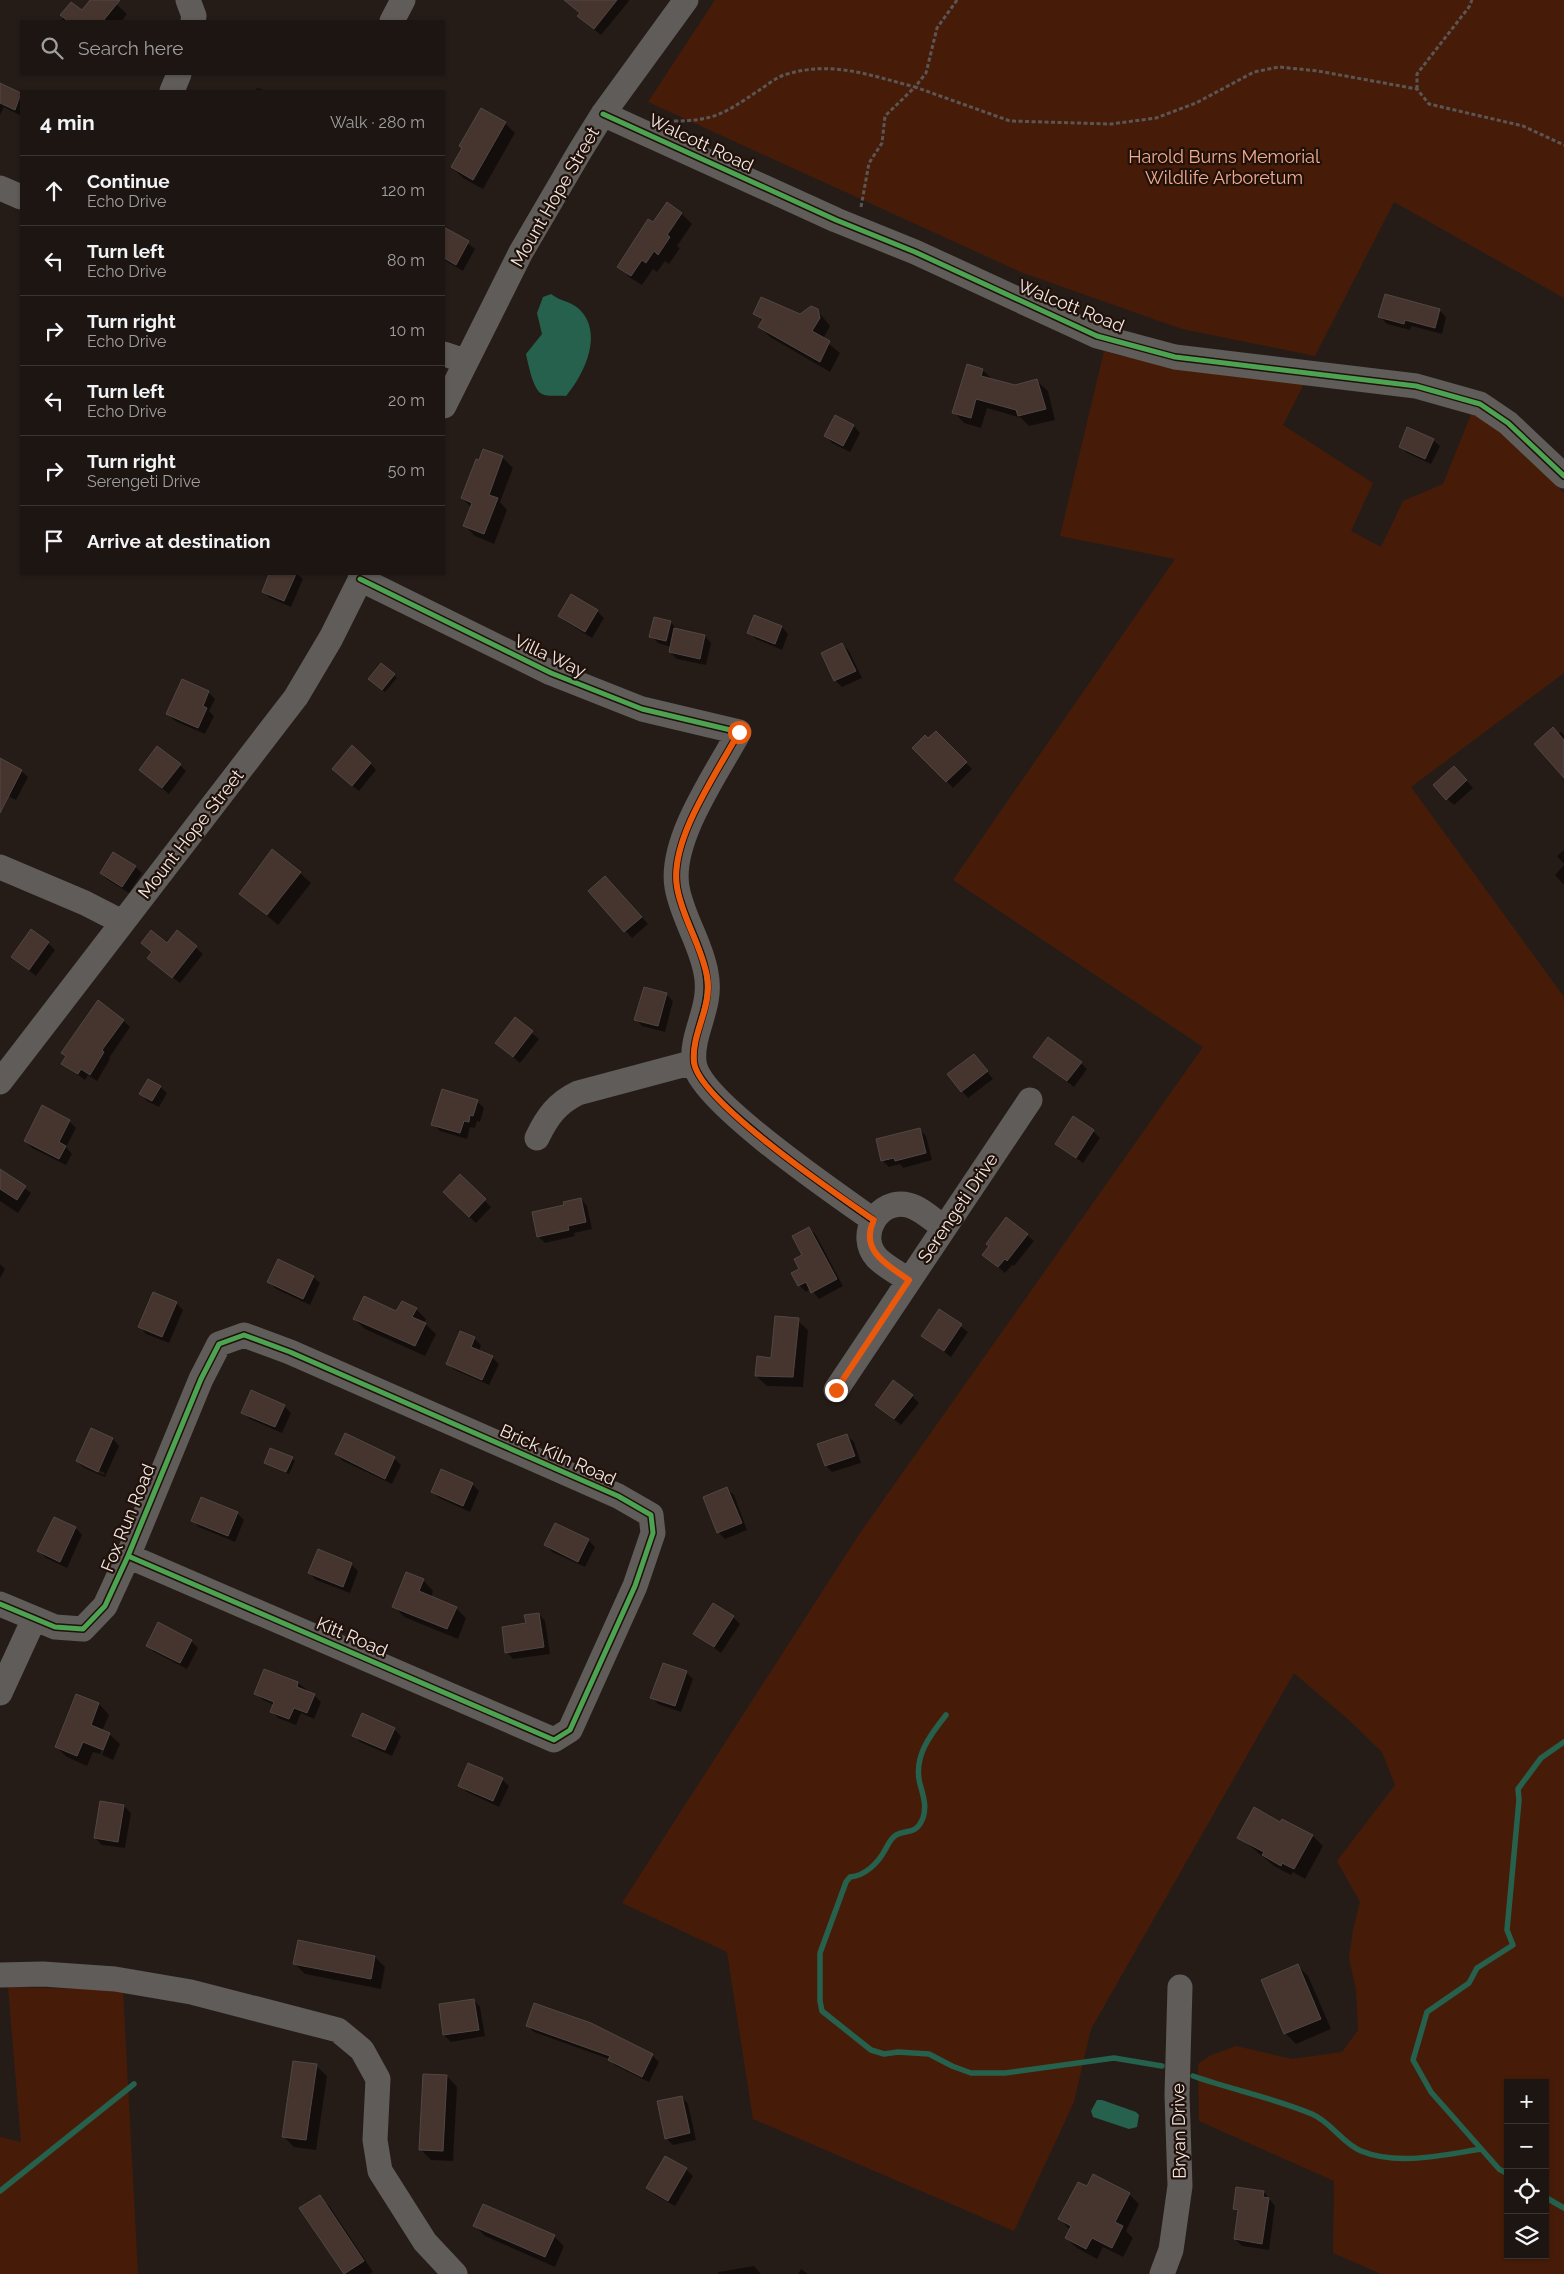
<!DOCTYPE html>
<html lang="en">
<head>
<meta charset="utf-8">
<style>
	:root { --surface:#1c1512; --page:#292220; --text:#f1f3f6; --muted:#a09f9f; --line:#3a3432 }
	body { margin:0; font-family:Raleway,sans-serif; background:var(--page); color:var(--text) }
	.controls { position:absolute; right:15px; bottom:15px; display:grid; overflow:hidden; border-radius:0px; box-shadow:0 1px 4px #0004 }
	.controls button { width:45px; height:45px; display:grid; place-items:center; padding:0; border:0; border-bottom:1px solid var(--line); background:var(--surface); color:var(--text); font:25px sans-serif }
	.stop { position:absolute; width:15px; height:15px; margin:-11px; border:4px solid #ea580c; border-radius:50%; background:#fff }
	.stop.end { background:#ea580c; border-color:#fff; box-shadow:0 1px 5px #0008 }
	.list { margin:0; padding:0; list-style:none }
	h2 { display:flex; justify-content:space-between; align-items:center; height:65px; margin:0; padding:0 20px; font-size:21px }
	h2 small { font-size:16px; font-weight:400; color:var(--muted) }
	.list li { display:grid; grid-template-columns:32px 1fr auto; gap:15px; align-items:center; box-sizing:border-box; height:70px; padding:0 20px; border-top:1px solid var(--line) }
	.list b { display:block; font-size:19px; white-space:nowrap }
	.list p { margin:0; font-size:16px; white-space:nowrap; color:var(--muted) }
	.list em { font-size:16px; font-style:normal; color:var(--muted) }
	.icon { flex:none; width:28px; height:28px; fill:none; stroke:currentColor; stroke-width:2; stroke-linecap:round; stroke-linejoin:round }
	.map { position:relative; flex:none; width:1564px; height:2274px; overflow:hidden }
	.search { position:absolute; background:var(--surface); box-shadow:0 1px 4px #0004; left:20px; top:20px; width:425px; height:55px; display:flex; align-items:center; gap:12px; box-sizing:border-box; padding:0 18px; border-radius:0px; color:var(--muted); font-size:19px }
	.panel { position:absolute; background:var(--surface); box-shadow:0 1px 4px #0004; left:20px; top:90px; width:425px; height:485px; border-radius:0px }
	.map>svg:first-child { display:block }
	.green { fill:#461c09; fill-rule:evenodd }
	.water { fill:#25614c }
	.shadow { fill:#0007; fill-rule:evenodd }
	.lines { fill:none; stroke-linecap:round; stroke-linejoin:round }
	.stream { stroke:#25614c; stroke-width:5.5 }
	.building { fill:#46352e; stroke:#504744 }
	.path { stroke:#5b5654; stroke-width:3; stroke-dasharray:4 2.5; stroke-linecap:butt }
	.minor { stroke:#605c59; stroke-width:25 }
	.cycleway-casing { stroke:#20110a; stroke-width:8 }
	.cycleway { stroke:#4ca352; stroke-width:5 }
	.route { stroke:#ea580c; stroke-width:6 }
	.labels { text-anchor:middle; stroke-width:4.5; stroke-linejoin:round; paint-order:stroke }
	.street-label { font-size:18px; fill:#f3e7e3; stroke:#20110a }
	.park-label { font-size:18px; fill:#f4ab8e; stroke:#20110a }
</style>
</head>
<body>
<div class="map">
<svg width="1564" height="2274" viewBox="0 0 1564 2274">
	<rect width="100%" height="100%" fill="#251c18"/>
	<path class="green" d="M715 0H1564V298L1394 202 1315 356 1182 329 1023 273 648 102Z
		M1104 351 1121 356 1306 380 1283 425 1373 483 1351 531 1381 547 1403 501 1443 484 1472 412 1482 414 1564 493V673L1411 787 1564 997V2274H1381L1333 2253 1334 2181 1199 2121 1198 2064 1209 2056 1236 2046 1292 2059 1342 2052 1358 2030 1356 1990 1349 1958 1353 1930 1360 1902 1337 1861 1395 1785 1382 1752 1350 1721 1294 1673 1091 2029 1074 2102 1014 2231 753 2119 727 1952 622 1903 858 1536 1203 1047 953 880 1175 559 1060 536ZM1508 2083H1545V2255H1508Z
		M8 1987 123 1990 138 2274H0V2137L21 2142Z"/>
	<path class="water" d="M551 294C560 301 569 301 578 308 605 332 584 375 566 396 559 395 548 397 542 394 533 390 528 363 526 354L542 334 537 313 543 297Z
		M1097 2100H1102L1136 2112 1139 2115 1137 2127 1129 2129 1093 2117 1091 2111Z"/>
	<path class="shadow" d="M91 0H112L127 14 122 21H61L64 17 82 12Z
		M580 0H628L629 1 601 35 586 23Z
		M0 85 21 95V116L4 107 0 115Z
		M257 88 267 91H256Z
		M505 123 515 133 483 189 463 178 452 167Z
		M682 214 692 224 677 246 680 248 669 264 665 261 657 272 653 269 642 285 629 277 619 266 653 224Z
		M444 225 475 249 463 271 444 260Z
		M817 310 830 326 823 339 840 353 830 372 770 337 760 327 763 321 754 313 800 316Z
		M1439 310 1446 317 1442 334 1412 326 1410 330 1387 324 1380 317Z
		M983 370 993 380 1015 387 1037 381 1048 391 1055 420 1029 426 1021 418 987 408 981 428 964 423 954 412Z
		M836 416 854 426 860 433 850 452 832 443 826 436Z
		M1433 440 1440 446 1431 464 1407 453 1400 446Z
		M502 457 513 468 500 502 507 510 494 544 475 536 465 526 472 508 462 498Z
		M271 574H297L303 579 291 607 270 598 263 592Z
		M597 611 604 618 592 638 566 622 560 616Z
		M671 622 677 630 705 636 711 643 706 665 677 659 670 652 671 647 658 643 651 636Z
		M782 627 788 634 782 650 756 639 749 632Z
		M842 644 849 651 862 678 842 687 835 680 822 653Z
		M394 675 397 678 385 692 373 682Z
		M208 692 215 699 209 711 214 716 205 734 175 721 168 714Z
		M936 732 972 769 953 788 914 748 928 740Z
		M1561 732 1564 735V776L1558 734Z
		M370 763 376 770 359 791 340 776Z
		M180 765 186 771 169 794 140 770Z
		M0 768 21 771 28 777 16 800 2 793 0 798Z
		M1461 774 1473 788 1454 805 1447 799Z
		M1564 850V864L1557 856Z
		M1564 865V885L1555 875Z
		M135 866 142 873 129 893 108 880 101 873Z
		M300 873 311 883 278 925 240 893Z
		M612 884 648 924 632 938 590 891Z
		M177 931 203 954 180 983 156 965 153 953 143 943 167 944Z
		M48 943 55 950 36 976 12 957Z
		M666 994 673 1001 665 1032 642 1026 636 1019Z
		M515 1019 539 1039 520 1063 497 1043Z
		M124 1021 130 1027 109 1058 110 1059 97 1081 88 1075 85 1080 63 1064Z
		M974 1055 993 1079 968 1098 962 1091Z
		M1035 1057 1081 1063 1087 1069 1074 1087Z
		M160 1087 167 1093 159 1107 147 1101 141 1094Z
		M477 1101 484 1108 480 1122 477 1121 475 1128 470 1127 467 1139 440 1131 433 1124Z
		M69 1121 76 1128 66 1147 72 1154 66 1165 32 1148 25 1141Z
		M919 1129 926 1136 932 1160 903 1168 900 1164 889 1167 882 1160Z
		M1093 1131 1100 1138 1083 1163 1057 1144Z
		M0 1170 31 1193 18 1213 0 1201Z
		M460 1176 491 1207 476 1223 444 1192Z
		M581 1199 587 1206 592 1229 574 1233 575 1236 545 1243 538 1236 565 1206Z
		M809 1228 816 1235 843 1286 819 1299 811 1289 806 1292 799 1285 793 1274 801 1270Z
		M1027 1235 1034 1241 1014 1266 1012 1265 1005 1273 984 1255Z
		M0 1264 5 1269 0 1278Z
		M313 1277 320 1283 310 1305 276 1289 269 1282Z
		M176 1303 183 1310 169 1343 146 1334 140 1327Z
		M416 1309 426 1319 424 1323 436 1334 425 1356 365 1329 354 1319Z
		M940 1311 968 1332 951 1357 923 1336Z
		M797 1320 808 1330 803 1387 767 1386 756 1376 772 1359Z
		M474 1338 481 1345 479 1351 492 1357 499 1364 489 1385 455 1370 448 1364Z
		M912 1396 919 1403 901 1425 876 1405Z
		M284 1406 291 1413 282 1433 250 1419 243 1412Z
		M91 1430 113 1439 119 1446 105 1477 84 1468 77 1461ZM83 1464 105 1473 104 1475 83 1466Z
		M345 1435 394 1458 401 1465 392 1484 343 1461 336 1454Z
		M847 1435 854 1442 861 1463 832 1472 826 1466Z
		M292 1458 295 1461 289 1474 265 1463Z
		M472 1484 479 1491 470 1512 439 1498 433 1492Z
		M727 1489 734 1495 747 1530 725 1539 718 1532Z
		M237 1513 244 1520 235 1542 199 1527 192 1520Z
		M55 1518 76 1528 82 1535 67 1568 46 1558 39 1551Z
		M588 1540 595 1547 585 1567 552 1552 546 1545Z
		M351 1564 358 1571 350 1593 316 1580 310 1573Z
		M423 1580 433 1591 431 1597 456 1608 466 1618 458 1639 404 1617 394 1606Z
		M539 1614 545 1621 550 1654 513 1659 507 1652 527 1624Z
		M733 1617 740 1624 721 1653 695 1634Z
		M191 1641 198 1648 187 1669 154 1652 148 1646Z
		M265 1671 298 1683 314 1695 321 1702 314 1719 301 1713 296 1725 278 1718 271 1711 274 1705 263 1700 256 1694Z
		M686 1672 693 1679 681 1712 658 1704 652 1697Z
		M99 1704 109 1715 102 1731 109 1734 120 1744 113 1760 102 1755 109 1737H107L100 1754 93 1752 87 1766 67 1757 56 1747Z
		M394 1729 401 1736 392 1756 360 1742 353 1735Z
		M502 1779 509 1786 499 1807 467 1792 460 1786Z
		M124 1806 131 1813 125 1848 102 1845 95 1838Z
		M1280 1823 1313 1836 1323 1846 1305 1879 1293 1872 1291 1875 1274 1866 1239 1837Z
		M375 1957 385 1967 381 1989 305 1974 295 1964Z
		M1298 1966 1308 1976 1331 2029 1296 2044 1285 2033Z
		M474 2000 480 2007 485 2036 451 2042 444 2035Z
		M528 2026 652 2055 659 2062 649 2082 616 2066 609 2059 534 2032Z
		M316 2066 327 2076 316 2150 294 2147 283 2136Z
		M447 2076 457 2087 453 2161 431 2160 420 2149Z
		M682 2097 688 2104 696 2140 673 2145 666 2138Z
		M686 2169 693 2176 675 2206 655 2195 648 2188Z
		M1087 2188 1129 2194 1139 2204 1126 2231 1133 2238 1123 2257 1103 2247 1097 2259 1077 2248 1066 2238 1070 2230 1060 2219Z
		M1264 2192 1275 2206 1269 2250 1242 2246 1235 2239 1239 2213 1234 2209Z
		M319 2196 330 2207 373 2272 370 2274H345L301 2209Z
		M475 2226 554 2236 564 2246 555 2267 485 2236Z
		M754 2266 761 2274H718V2272Z
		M801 2269 808 2274H798Z"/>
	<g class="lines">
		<path class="stream" d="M946 1715C930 1735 913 1757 920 1784 923 1795 927 1806 923 1818 916 1835 908 1829 896 1835 890 1839 888 1845 885 1850 878 1863 865 1876 850 1877L846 1882 820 1953V2001L822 2011 871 2050 884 2054 898 2052 929 2054 952 2066 971 2073H1005L1114 2058 1162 2066
			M1193 2076C1233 2090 1274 2098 1312 2114 1331 2122 1342 2143 1361 2151 1398 2166 1443 2155 1481 2149
			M1508 2174 1499 2169 1431 2092 1413 2060 1427 2012 1469 1983 1477 1968 1513 1945 1507 1930 1519 1800 1518 1789 1541 1758 1564 1742
			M0 2191 134 2084
			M1545 2197 1564 2208"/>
	</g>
	<path class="building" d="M90 0H120L103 21H68L60 15 71 2 82 10Z
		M564 0H617L594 29 577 16 580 13Z
		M0 83 21 93 15 110 0 103Z
		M481 108 506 122 473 180 451 167 462 148 459 146Z
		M667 202 682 213 667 235 670 237 658 255 654 251 646 263 642 260 631 276 617 267 648 219 653 222Z
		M444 227 469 241 456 265 444 258Z
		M1385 294 1440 309 1435 328 1405 320 1404 324 1378 317Z
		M761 297 800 314 811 306 818 309 820 318 812 331 830 341 820 362 758 327 763 319 753 314Z
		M967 364 983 369 981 376 1015 385 1037 379 1046 409 1018 416 1016 410 976 399 971 418 952 413Z
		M835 415 854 425 843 446 824 436Z
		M1407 427 1434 439 1425 459 1399 447Z
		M483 449 503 456 489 495 498 498 484 534 463 526 472 503 461 498 476 459 479 460Z
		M269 574H296L284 601 262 592Z
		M571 594 598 610 585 632 558 616Z
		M754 615 782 626 775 644 747 633Z
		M654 617 671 621 666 641 649 637Z
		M674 628 705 635 700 659 669 652Z
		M842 643 856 671 834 681 821 653Z
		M381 663 395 674 382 690 368 679Z
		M182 679 209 691 203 706 207 708 198 728 166 714Z
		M1553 727 1564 740V778L1534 744Z
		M936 731 967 762 946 782 912 748 925 735 928 738Z
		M352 745 371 763 352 786 332 769Z
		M157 746 181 764 162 788 139 770Z
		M0 758 22 770 0 813Z
		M1454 766 1467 780 1446 800 1433 785Z
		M272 849 301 872 267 915 239 894Z
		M113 852 136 866 122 887 100 873Z
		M605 876 642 917 624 932 588 891Z
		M31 929 49 942 29 970 11 957Z
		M151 930 167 943 177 930 197 946 172 978 147 958 152 952 141 943Z
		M644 987 667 993 658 1026 634 1020Z
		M98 1000 124 1020 102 1050 104 1052 90 1075 81 1069 78 1074 61 1064 66 1056 61 1053Z
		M515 1017 533 1031 513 1057 495 1043Z
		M1048 1037 1082 1062 1067 1081 1033 1057Z
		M974 1054 988 1071 961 1092 947 1074Z
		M148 1079 161 1086 152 1101 139 1094Z
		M442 1089 478 1100 473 1116 470 1115 469 1122 464 1121 460 1133 431 1125Z
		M42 1105 70 1120 59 1142 66 1146 59 1159 24 1141Z
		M1073 1116 1094 1130 1076 1158 1055 1144Z
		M920 1128 926 1153 895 1161 894 1158 881 1161 876 1139Z
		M0 1169 26 1186 17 1200 0 1189Z
		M460 1174 486 1199 469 1217 443 1192Z
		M581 1198 586 1222 568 1226 569 1230 537 1237 532 1212 564 1205 563 1202Z
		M1006 1217 1028 1234 1007 1261 1005 1259 998 1267 982 1255 989 1246 986 1244Z
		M809 1227 837 1279 811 1293 806 1282 798 1286 791 1273 799 1269 794 1259 802 1255 792 1236Z
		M278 1259 314 1276 303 1299 267 1282Z
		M153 1292 177 1302 162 1337 138 1327Z
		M364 1296 396 1311 402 1301 417 1308 412 1317 426 1323 415 1346 353 1319Z
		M939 1309 962 1324 944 1351 921 1336Z
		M775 1316 799 1318 793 1377 755 1376 757 1356 771 1358Z
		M460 1331 475 1337 471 1347 493 1356 482 1380 446 1364Z
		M893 1380 913 1395 894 1419 875 1405Z
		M251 1390 285 1405 275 1427 241 1413Z
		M91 1428 113 1438 98 1472 76 1461Z
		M345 1433 395 1457 385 1479 335 1454Z
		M847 1434 855 1456 825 1466 817 1444Z
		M270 1448 293 1457 286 1472 264 1463Z
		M441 1469 473 1483 463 1506 431 1492Z
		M727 1487 742 1523 717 1533 703 1497Z
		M201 1497 238 1512 228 1536 191 1521Z
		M54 1517 76 1527 60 1562 37 1551Z
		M555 1523 589 1539 578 1562 544 1545Z
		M318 1549 352 1563 343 1587 308 1573Z
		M406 1572 424 1579 419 1591 457 1607 447 1629 392 1607Z
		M713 1603 734 1616 714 1647 693 1634Z
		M539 1613 544 1647 505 1653 502 1627 526 1623 524 1615Z
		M158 1622 192 1640 180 1663 146 1646Z
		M663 1663 687 1671 675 1706 650 1698Z
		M264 1669 298 1682 297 1687 315 1694 307 1713 294 1708 289 1719 270 1712 274 1702 254 1694Z
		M76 1694 99 1703 91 1725 110 1733 103 1750 83 1742 77 1756 55 1747Z
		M362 1713 395 1728 385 1750 352 1736Z
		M468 1763 503 1778 493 1801 458 1786Z
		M100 1801 124 1805 118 1842 94 1838Z
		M1254 1807 1280 1822 1282 1819 1313 1835 1294 1869 1282 1863 1281 1866 1262 1855 1264 1852 1237 1838Z
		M298 1940 375 1956 371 1979 293 1964Z
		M1298 1964 1321 2019 1284 2034 1261 1980Z
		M474 1999 479 2030 443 2035 439 2004Z
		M534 2003 591 2023 653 2054 642 2077 608 2060 610 2056 526 2026Z
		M293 2061 317 2064 306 2140 282 2137Z
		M423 2074 447 2075 443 2151 419 2150Z
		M682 2096 690 2133 665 2139 657 2101Z
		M665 2156 687 2168 668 2201 646 2188Z
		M1093 2174 1130 2193 1115 2222 1123 2226 1112 2248 1092 2238 1086 2249 1065 2238 1071 2226 1058 2219 1078 2182 1087 2186Z
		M1236 2187 1264 2191 1263 2197 1269 2198 1262 2244 1234 2239 1238 2210 1233 2209Z
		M320 2195 364 2261 344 2274 299 2208Z
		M483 2204 555 2235 545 2257 473 2226Z"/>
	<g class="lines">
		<path class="path" d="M957 0 937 28 926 73 915 87 1010 121 1111 124 1156 118 1196 103 1254 72 1279 67 1318 71 1417 89 1429 104 1523 126 1564 145
			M1417 89V74L1469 7 1472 0
			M674 121C714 121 725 113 758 91 766 86 775 78 784 75 831 60 869 75 915 87
			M861 207 869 163 882 143 885 116 914 88"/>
		<path class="minor" d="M188 0 194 16 193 21
			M392 21 403 0
			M172 91 179 74
			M603 114 836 220 915 252 1097 336 1175 357 1416 386 1480 404 1508 423 1564 476
			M0 188 21 197
			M444 354 465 361
			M444 406 521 252 580 151 603 114 686 0
			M360 579 551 673 642 709 739 732C717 773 669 840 677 887 682 917 701 943 706 973 713 1007 691 1032 694 1062 698 1100 839 1196 873 1220
			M0 867 85 903 122 922
			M0 1082 296 697 331 638 363 574
			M537 1138C547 1117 557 1103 578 1093L694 1062
			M909 1281C899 1273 886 1267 877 1258 856 1235 879 1198 908 1205 921 1208 933 1220 944 1228
			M836 1390 1030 1100
			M0 1604 55 1627 83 1629 105 1606 128 1556 201 1379 219 1344 244 1335 290 1352 618 1496 651 1515 653 1533 635 1586 570 1730 554 1740 128 1556
			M0 1693 34 1619
			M0 1975 43 1974 115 1979 191 1992 338 2030 362 2050 378 2079 375 2140 380 2171 425 2242 455 2274
			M1162 2274 1171 2250 1180 2186 1177 2095 1180 1987"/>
		<g class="cycleway-casing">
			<path id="cycleway" d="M603 114 836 220 915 252 1097 336 1175 357 1416 386 1480 404 1508 423 1564 476
				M360 579 551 673 642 709 739 732C717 773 669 840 677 887 682 917 701 943 706 973 713 1007 691 1032 694 1062 698 1100 839 1196 873 1220
				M0 1604 55 1627 83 1629 105 1606 128 1556 201 1379 219 1344 244 1335 290 1352 618 1496 651 1515 653 1533 635 1586 570 1730 554 1740 128 1556"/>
		</g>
		<use href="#cycleway" class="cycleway"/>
	</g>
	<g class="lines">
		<path class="route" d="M739 732C717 773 669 840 677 887 682 918 701 945 707 976 713 1007 691 1033 694 1062 698 1101 839 1196 874 1220 859 1250 887 1265 909 1280L836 1390"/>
	</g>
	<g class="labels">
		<g class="street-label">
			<text transform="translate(701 143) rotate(25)" y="6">Walcott Road</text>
			<text transform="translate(555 197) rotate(-60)" y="6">Mount Hope Street</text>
			<text transform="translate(1071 306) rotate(22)" y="6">Walcott Road</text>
			<text transform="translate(550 656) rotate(25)" y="6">Villa Way</text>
			<text transform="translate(191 834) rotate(-52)" y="6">Mount Hope Street</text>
			<text transform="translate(958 1208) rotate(-56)" y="6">Serengeti Drive</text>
			<text transform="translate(558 1455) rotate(24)" y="6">Brick Kiln Road</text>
			<text transform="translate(128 1518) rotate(-68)" y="6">Fox Run Road</text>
			<text transform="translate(352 1637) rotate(23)" y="6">Kitt Road</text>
			<text transform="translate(1179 2131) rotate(-91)" y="6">Bryan Drive</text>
		</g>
		<g class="park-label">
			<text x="1224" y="163">Harold Burns Memorial<tspan x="1224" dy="21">Wildlife Arboretum</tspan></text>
		</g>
	</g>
</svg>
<div class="controls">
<button>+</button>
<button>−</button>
<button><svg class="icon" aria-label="locate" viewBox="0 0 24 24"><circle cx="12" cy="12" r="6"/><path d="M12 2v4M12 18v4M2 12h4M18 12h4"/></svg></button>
<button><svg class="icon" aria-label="layers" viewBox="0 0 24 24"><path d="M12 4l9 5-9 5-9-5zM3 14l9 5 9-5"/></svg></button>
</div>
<div class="stop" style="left:739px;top:732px"></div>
<div class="stop end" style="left:836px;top:1390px"></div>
<div class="search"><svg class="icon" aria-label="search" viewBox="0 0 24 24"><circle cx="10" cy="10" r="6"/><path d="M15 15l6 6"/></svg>Search here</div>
<section class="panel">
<h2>4 min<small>Walk · 280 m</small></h2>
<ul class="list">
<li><svg class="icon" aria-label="ahead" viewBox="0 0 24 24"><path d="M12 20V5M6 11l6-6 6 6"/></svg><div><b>Continue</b><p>Echo Drive</p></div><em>120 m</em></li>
<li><svg class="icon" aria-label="left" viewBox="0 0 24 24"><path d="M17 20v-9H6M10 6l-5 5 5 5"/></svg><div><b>Turn left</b><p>Echo Drive</p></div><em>80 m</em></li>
<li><svg class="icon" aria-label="right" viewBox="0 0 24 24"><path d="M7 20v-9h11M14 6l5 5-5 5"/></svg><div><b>Turn right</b><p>Echo Drive</p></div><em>10 m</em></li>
<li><svg class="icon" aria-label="left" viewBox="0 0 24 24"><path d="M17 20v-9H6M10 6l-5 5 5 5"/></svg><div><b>Turn left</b><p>Echo Drive</p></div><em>20 m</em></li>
<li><svg class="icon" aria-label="right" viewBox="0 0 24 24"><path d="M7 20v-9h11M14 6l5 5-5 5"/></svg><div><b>Turn right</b><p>Serengeti Drive</p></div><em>50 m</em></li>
<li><svg class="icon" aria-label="arrive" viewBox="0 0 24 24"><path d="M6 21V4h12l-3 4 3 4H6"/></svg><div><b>Arrive at destination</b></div></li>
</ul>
</section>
</div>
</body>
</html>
